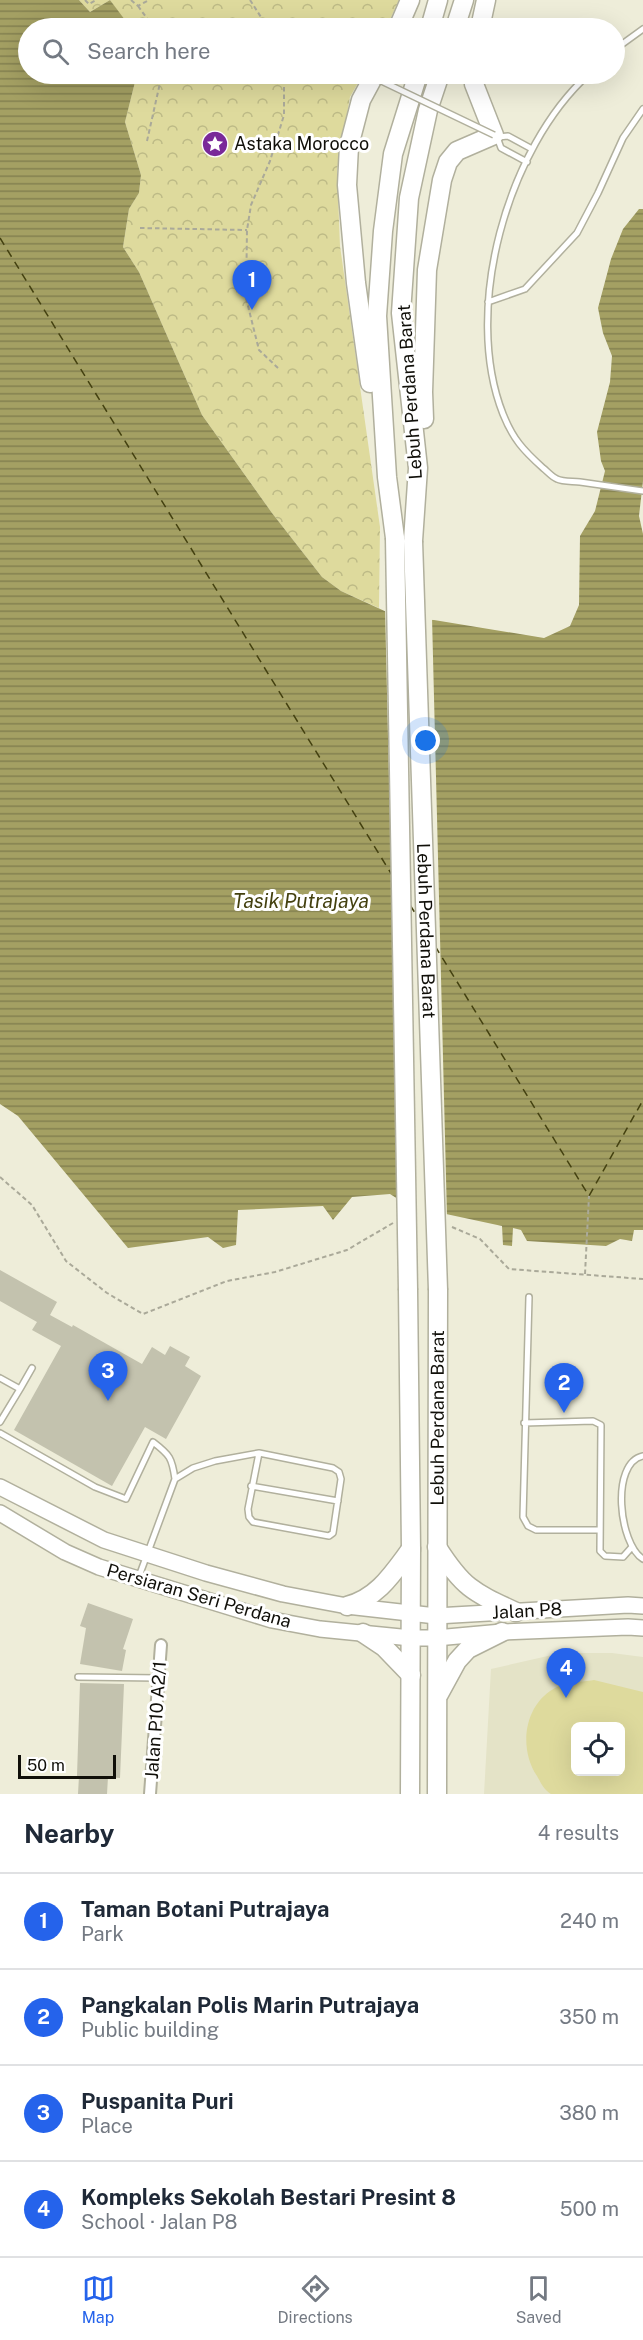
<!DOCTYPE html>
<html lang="en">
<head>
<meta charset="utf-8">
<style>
	:root { --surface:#fff; --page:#f6f6f7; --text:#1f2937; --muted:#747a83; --line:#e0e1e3; --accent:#2563eb }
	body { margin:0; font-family:"Public Sans",sans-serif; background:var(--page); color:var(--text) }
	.controls { position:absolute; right:18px; bottom:18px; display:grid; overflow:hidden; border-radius:9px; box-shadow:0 6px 24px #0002 }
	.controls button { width:54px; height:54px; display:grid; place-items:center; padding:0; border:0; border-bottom:2px solid var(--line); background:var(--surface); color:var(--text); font:30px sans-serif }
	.scale { position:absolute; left:18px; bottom:15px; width:98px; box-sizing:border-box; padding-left:6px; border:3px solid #100f09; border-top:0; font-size:16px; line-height:21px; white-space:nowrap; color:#100f09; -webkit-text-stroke:4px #fff; paint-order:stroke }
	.you { position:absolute; left:426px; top:741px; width:21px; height:21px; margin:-15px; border:4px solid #fff; border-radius:50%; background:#1a73e8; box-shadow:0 0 0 9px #1a73e833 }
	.badge { display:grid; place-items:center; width:39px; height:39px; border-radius:50%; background:var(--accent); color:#fff; font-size:20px; font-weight:700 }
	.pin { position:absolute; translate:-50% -50px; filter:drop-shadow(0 2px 3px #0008) }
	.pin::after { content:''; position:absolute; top:32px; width:21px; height:18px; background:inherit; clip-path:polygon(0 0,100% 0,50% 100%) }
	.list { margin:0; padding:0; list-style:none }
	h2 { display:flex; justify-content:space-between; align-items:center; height:78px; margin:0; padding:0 24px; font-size:26px }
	h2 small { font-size:20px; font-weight:400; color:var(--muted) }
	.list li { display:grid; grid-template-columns:39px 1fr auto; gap:18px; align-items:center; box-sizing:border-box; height:96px; padding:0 24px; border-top:2px solid var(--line) }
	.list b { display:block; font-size:22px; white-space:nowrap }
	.list p { margin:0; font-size:20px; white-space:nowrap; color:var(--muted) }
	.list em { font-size:20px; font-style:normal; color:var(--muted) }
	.icon { flex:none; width:33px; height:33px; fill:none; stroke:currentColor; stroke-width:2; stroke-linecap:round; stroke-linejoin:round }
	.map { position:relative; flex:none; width:643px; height:1794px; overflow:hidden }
	.search { position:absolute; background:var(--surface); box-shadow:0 6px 24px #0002; left:18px; right:18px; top:18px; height:66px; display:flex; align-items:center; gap:15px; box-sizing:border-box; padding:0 21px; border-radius:33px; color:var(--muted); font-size:22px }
	.sheet { height:462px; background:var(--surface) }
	nav { display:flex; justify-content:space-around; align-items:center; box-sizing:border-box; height:84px; border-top:2px solid var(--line); background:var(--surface); font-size:16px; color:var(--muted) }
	nav a { display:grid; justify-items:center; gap:3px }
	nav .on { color:var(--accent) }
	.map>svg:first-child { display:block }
	.built { fill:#e4e3c7; fill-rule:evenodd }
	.park { fill:url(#park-crowns) }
	.garden { fill:#deda9d; fill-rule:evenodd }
	.water { fill:url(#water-rules) }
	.pier { fill:#eeedd9 }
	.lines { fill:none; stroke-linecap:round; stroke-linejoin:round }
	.ferry { stroke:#444110; stroke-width:1.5; stroke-dasharray:8 6; stroke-linecap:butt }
	.building { fill:#c3c2ae }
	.lane-casing { stroke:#b1b09d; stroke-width:8 }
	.street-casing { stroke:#b1b09d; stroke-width:14 }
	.secondary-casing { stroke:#b1b09d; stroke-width:18 }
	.primary-casing { stroke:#b1b09d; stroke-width:21 }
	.path { stroke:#aaa999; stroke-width:2; stroke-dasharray:4.5 3; stroke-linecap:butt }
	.lane { stroke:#fff; stroke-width:5 }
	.street { stroke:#fff; stroke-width:10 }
	.secondary { stroke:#fff; stroke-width:15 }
	.primary { stroke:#fff; stroke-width:18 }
	.lane-bridge-casing { stroke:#b1b09d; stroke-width:8; stroke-linecap:butt }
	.primary-bridge-casing { stroke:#b1b09d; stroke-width:21; stroke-linecap:butt }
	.lane-bridge { stroke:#fff; stroke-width:5 }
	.primary-bridge { stroke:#fff; stroke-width:18 }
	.labels { text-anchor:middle; stroke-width:6; stroke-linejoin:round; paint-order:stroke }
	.poi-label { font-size:18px; fill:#100f09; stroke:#fff; text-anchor:start }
	.street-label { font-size:18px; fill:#100f09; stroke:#fff }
	.water-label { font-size:20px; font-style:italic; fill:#444110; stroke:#fff }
</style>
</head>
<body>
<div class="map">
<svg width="643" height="1794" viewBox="0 0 643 1794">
	<defs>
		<pattern id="park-crowns" width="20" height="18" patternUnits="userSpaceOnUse" patternTransform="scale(1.5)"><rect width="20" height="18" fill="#deda9d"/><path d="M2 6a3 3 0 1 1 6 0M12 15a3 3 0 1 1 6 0" fill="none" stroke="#bdba86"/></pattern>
		<pattern id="water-rules" width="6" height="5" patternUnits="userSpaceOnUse" patternTransform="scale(1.5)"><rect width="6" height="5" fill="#a4a063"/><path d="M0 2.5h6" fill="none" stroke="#848150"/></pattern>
	</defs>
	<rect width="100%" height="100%" fill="#eeedd9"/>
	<path class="built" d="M561 1653H612L643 1657V1794H484L491 1669ZM576 1726H620V1772H576Z"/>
	<path class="park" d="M79 0H399L386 28H129L110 0 90 12Z
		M137 74H363L350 97 337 170 340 246 380 527 379 608 341 591 322 577 272 513 202 415 139 272 123 247 129 209 139 193 141 175 125 122Z"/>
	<path class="garden" d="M594 1680 643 1692V1794H551C544 1790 541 1783 537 1776 518 1748 524 1703 557 1687 566 1682 583 1682 594 1680ZM576 1726H620V1772H576Z"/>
	<path class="water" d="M0 0H79L90 12 110 0 128 24 129 28H28V74H137L125 122 141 175 139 193 129 209 123 247 139 272 202 415 272 513 322 577 341 591 402 619 434 620 544 638 570 626 579 605 580 536 595 511 605 471 601 461 597 432 610 382 612 356 603 333 598 308 611 259 623 229 639 209H643V481L639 516 643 534V1230H634L632 1241 620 1239 606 1246 527 1241 521 1230 513 1228 512 1246 503 1245 502 1226 446 1214 420 1213 390 1194 352 1197 333 1220 323 1206 238 1210 236 1245 223 1248 208 1237 128 1248 18 1116 0 1104Z"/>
	<path class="pier" d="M385 608 403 616 432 617 447 1217 419 1216 399 1203Z"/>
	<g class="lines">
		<path class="ferry" d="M0 238 392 875
			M410 905 417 916
			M435 946 589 1196 643 1100"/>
	</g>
	<path class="building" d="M0 1270 57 1302 50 1315 72 1327 73 1325 142 1364 152 1347 165 1355 170 1346 190 1357 185 1366 201 1376 166 1439 145 1427 112 1486 14 1430 61 1346 32 1330 37 1322 0 1301Z
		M88 1603 133 1619 123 1649 126 1650 122 1671 80 1664 86 1628 80 1626Z
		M80 1683 124 1684 120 1778 108 1777 107 1794H78L79 1776H77Z"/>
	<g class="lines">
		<g class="lane-casing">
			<path id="lane" d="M614 50 643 29
				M589 74C507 148 462 310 503 414 513 439 523 450 543 468 547 471 552 477 557 479 563 482 573 481 580 482 601 485 622 488 643 491
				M497 137 501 148 527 162
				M498 137 508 136 532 149
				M488 302 525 289 577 233 598 193 623 138 643 109
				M529 1297 523 1517 528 1526 536 1530H600
				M0 1378 20 1389 0 1422
				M20 1389 32 1368
				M524 1423 593 1421 601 1425 600 1551 605 1556 623 1557 631 1548
				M0 1433 95 1487 126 1499 153 1442C170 1455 172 1458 175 1479
				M643 1456C610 1463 619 1544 643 1559
				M251 1486 338 1501
				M138 1579 175 1479 193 1468 215 1461 259 1453 333 1468 339 1472 341 1479 333 1533 329 1536 253 1522 249 1517 248 1509 259 1453
				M78 1677 159 1678"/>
		</g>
		<g class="street-casing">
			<path id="street" d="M150 1794 161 1645"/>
		</g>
		<g class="secondary-casing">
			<path id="secondary" d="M0 1487 104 1540 206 1573 283 1594 347 1606 436 1616 628 1605 643 1606
				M0 1513 65 1552 99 1567 272 1620 320 1629 411 1638H436L502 1632 628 1627 643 1628"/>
		</g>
		<g class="primary-casing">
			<g id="primary">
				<path d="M398 28 410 0"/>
				<path d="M430 28 438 0"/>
				<path d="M455 28 464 0"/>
				<path d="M480 28 486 0"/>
				<path d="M370 383 356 283 347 185 349 146 361 100 375 74"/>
				<path d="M424 419 423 392 427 270 442 180 448 162 457 151 494 135 474 84 473 74"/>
				<path d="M395 538 387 477 377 316 383 231 393 154 418 74"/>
				<path d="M413 541 418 468 401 313 409 198 428 110 440 74"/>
				<path d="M408 1290 411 1549 410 1794"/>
				<path d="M437 1547C463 1588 473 1592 516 1612"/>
				<path d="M347 1606C378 1598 393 1573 411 1549"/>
				<path d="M363 1633 384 1647 411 1675"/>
				<path d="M439 1694 457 1661 468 1649 502 1632"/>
				<path id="s1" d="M437 1794 438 1290"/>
			</g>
		</g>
		<path class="path" d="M85 0 89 4 96 0
			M131 0 138 6 149 0
			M250 0 268 28
			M138 6 154 28
			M147 141 162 74
			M140 228 247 230
			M278 368 259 350 246 298 247 230 251 205 270 161 284 115V74
			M0 1177 32 1205 66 1261 107 1293 143 1314 227 1281 275 1272 347 1250 393 1223
			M452 1227 480 1239 509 1269 643 1279
			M585 1274 589 1196"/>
		<use href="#lane" class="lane"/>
		<use href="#street" class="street"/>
		<use href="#secondary" class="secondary"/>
		<use href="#primary" class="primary"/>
		<g class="lane-bridge-casing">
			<path id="lane-bridge" d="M373 77 494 135"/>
		</g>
		<g class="primary-bridge-casing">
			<g id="primary-bridge">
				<path d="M395 538 408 1290"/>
				<path id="s2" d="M413 541 438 1290"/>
			</g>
		</g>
		<use href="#lane-bridge" class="lane-bridge"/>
		<use href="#primary-bridge" class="primary-bridge"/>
	</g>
	<defs>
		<g id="sight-disc" transform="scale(1.35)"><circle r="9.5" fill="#7a2999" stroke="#fff"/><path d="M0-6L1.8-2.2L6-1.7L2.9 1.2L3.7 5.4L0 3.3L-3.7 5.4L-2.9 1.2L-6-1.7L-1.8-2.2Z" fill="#fff"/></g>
	</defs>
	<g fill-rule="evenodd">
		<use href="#sight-disc" x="215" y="144"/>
	</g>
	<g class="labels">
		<g class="poi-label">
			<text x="234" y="150">Astaka Morocco</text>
		</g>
		<g class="street-label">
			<text transform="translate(410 392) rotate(-94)" y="6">Lebuh Perdana Barat</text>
			<text dy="6" stroke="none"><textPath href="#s2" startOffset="390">Lebuh Perdana Barat</textPath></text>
			<text dy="6" stroke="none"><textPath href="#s1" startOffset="376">Lebuh Perdana Barat</textPath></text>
			<text transform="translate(199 1596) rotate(16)" y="6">Persiaran Seri Perdana</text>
			<text transform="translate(527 1611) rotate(-3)" y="6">Jalan P8</text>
			<text transform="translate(156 1720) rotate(-86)" y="6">Jalan P10 A2/1</text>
		</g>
		<g class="water-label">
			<text x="301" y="908">Tasik Putrajaya</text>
		</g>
	</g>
</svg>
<div class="controls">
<button><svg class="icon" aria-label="locate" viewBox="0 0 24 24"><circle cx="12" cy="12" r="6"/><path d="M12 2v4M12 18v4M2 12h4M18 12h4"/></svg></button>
</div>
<div class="scale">50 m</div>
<div class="you"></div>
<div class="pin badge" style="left:252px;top:310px">1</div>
<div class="pin badge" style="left:564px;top:1413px">2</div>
<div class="pin badge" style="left:108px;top:1401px">3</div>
<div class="pin badge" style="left:566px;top:1698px">4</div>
<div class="search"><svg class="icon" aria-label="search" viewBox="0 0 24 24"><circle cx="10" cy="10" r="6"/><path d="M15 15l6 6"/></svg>Search here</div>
</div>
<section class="sheet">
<h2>Nearby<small>4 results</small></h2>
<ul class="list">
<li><span class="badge">1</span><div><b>Taman Botani Putrajaya</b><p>Park</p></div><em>240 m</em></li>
<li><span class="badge">2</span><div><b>Pangkalan Polis Marin Putrajaya</b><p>Public building</p></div><em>350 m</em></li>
<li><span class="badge">3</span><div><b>Puspanita Puri</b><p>Place</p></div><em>380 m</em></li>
<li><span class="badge">4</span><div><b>Kompleks Sekolah Bestari Presint 8</b><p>School · Jalan P8</p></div><em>500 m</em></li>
</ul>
</section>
<nav>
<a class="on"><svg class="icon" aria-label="map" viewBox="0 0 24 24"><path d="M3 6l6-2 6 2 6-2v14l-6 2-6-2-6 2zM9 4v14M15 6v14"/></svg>Map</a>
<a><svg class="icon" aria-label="directions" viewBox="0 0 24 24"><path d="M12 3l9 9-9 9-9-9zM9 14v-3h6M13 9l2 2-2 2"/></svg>Directions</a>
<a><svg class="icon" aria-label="saved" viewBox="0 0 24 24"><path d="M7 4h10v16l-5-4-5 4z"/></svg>Saved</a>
</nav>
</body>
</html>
